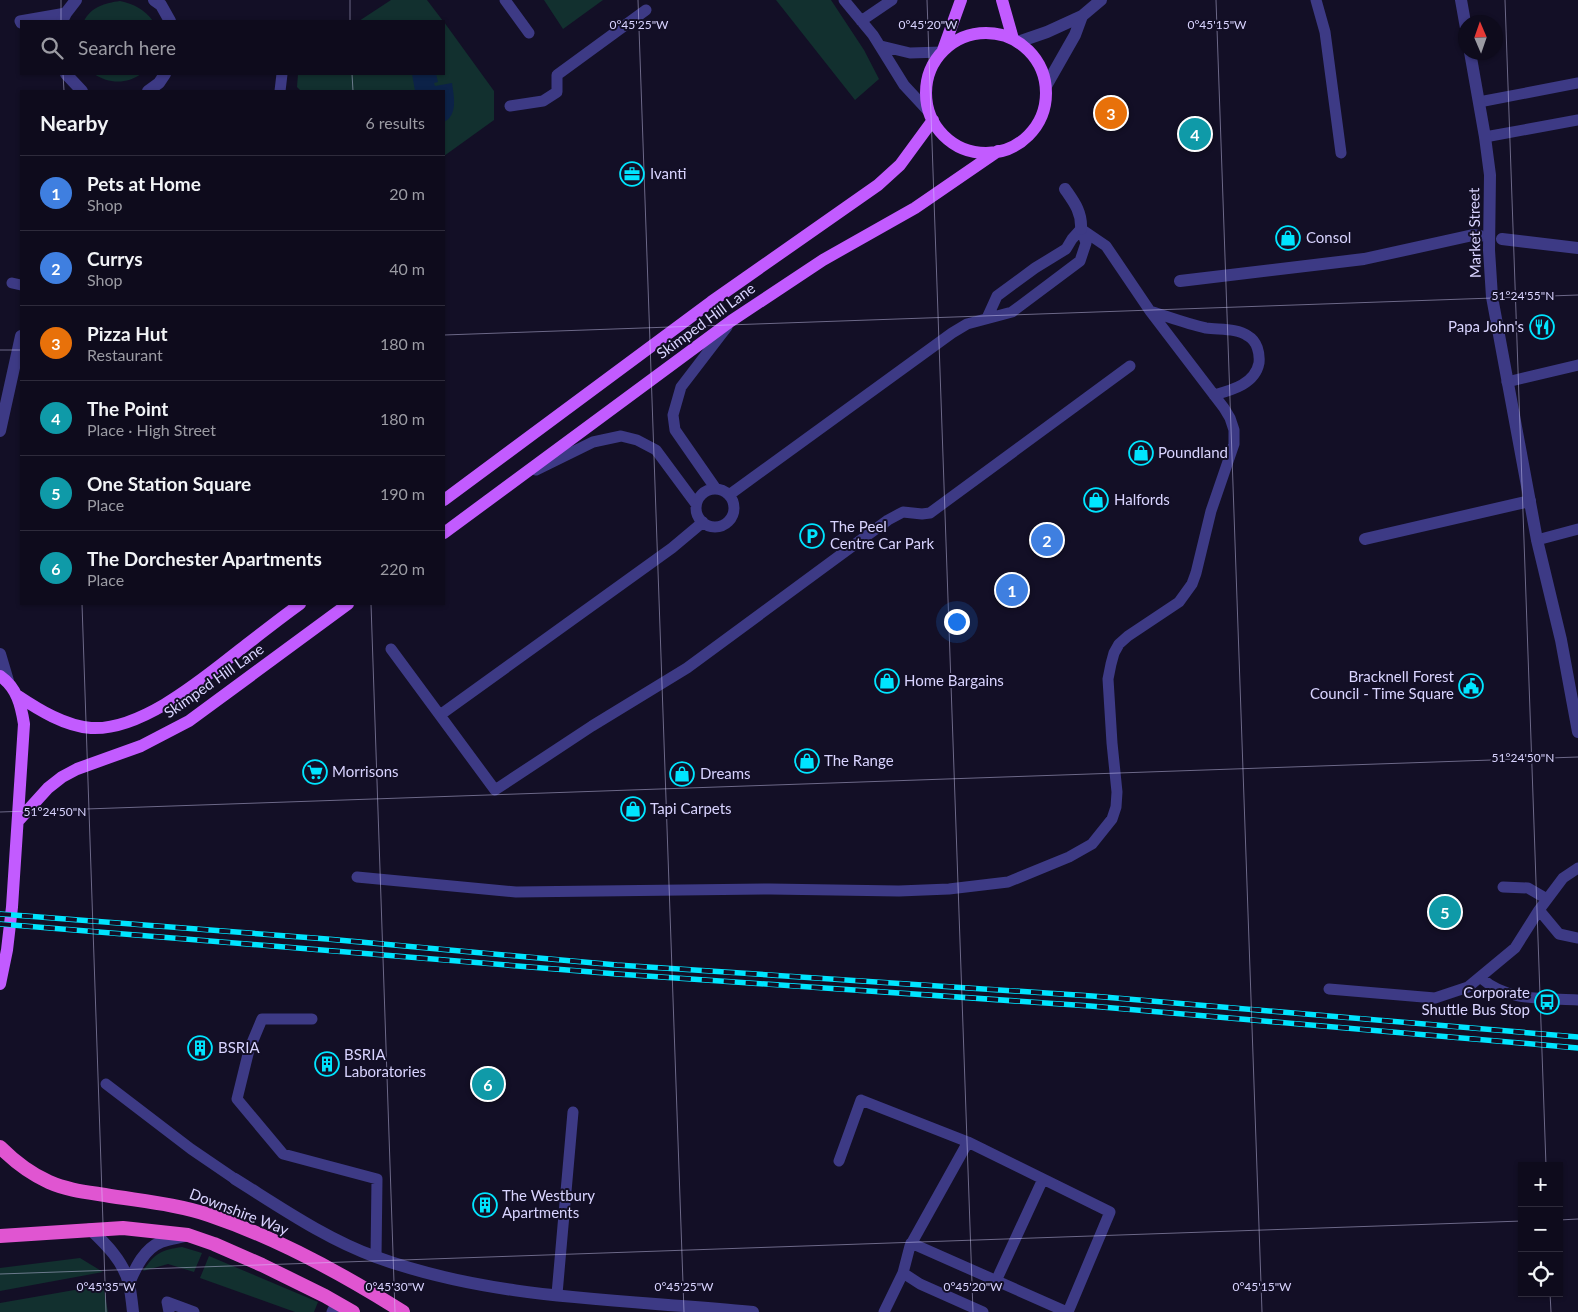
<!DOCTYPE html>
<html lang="en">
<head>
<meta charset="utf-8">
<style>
	:root { --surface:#0e0b1c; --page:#171425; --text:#f1f3f6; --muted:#9b9ba3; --line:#2e2b3b; --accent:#00e5ff }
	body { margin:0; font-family:Lato,sans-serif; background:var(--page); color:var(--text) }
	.controls { position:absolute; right:15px; bottom:15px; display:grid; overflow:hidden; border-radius:0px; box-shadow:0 1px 4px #0004 }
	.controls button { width:45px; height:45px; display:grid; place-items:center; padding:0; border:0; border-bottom:1px solid var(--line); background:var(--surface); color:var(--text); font:25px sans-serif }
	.compass { position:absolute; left:1458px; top:15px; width:45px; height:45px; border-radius:50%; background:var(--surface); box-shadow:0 1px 4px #0004; rotate:358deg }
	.you { position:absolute; left:956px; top:621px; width:18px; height:18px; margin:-12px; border:4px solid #fff; border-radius:50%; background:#1a73e8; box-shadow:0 0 0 8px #1a73e833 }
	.badge { display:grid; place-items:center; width:32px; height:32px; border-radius:50%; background:var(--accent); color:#fff; font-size:16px; font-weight:700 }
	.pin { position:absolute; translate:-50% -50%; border:2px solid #fff; box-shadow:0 1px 5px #0006 }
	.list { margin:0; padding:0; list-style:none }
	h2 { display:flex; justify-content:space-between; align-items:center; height:65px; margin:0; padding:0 20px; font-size:21px }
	h2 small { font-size:16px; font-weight:400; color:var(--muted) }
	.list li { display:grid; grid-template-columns:32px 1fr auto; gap:15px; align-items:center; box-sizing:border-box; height:75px; padding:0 20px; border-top:1px solid var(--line) }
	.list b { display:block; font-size:19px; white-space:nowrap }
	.list p { margin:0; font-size:16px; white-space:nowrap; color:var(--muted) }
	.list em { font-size:16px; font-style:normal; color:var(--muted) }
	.icon { flex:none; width:28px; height:28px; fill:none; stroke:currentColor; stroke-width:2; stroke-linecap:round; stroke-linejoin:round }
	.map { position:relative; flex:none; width:1578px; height:1312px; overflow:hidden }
	.search { position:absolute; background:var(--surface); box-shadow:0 1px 4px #0004; left:20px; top:20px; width:425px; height:55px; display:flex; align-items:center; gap:12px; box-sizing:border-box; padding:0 18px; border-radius:0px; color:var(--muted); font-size:19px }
	.panel { position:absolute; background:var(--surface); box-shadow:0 1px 4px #0004; left:20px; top:90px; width:425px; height:515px; border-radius:0px }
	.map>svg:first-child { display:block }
	.green { fill:#12302f }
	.water { fill:#0c2248 }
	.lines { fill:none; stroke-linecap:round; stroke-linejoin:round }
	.service { stroke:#3d3a85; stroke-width:11 }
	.pedestrian { stroke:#3d3a85; stroke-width:12 }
	.minor { stroke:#3d3a85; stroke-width:12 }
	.tertiary { stroke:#3d3a85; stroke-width:12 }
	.primary { stroke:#c25bff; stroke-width:12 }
	.trunk { stroke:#e055d1; stroke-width:14 }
	.rail-casing { stroke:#00e5ff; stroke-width:5.5 }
	.rail { stroke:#130f26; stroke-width:4; stroke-dasharray:11; stroke-linecap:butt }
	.ticks { fill:none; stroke:#d9d4ff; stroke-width:1; stroke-opacity:0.45 }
	.labels { text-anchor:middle; stroke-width:4; stroke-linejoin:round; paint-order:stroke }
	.poi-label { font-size:15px; fill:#d9d4ff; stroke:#130f26; text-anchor:start }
	.street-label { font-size:15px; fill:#d9d4ff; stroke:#130f26 }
	.ticks-label { font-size:12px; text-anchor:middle; fill:#d9d4ff; stroke:#130f26; stroke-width:4; stroke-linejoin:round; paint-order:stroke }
</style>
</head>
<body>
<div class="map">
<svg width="1578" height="1312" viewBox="0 0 1578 1312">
	<rect width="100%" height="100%" fill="#130f26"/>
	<path class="green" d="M391 0H427L443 21H359Z
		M544 0H603L563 29Z
		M776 0H831L864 50 879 79 855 100Z
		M120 1C134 4 144 9 153 21H84C91 7 105 3 120 1Z
		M444 22 494 91V120L444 156V91H301L297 87 298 74H444Z
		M94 74H141C127 84 109 84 94 74Z
		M182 1247 202 1253 194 1272 168 1264 143 1271C155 1253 161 1250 182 1247Z
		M209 1256 318 1302 314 1312H295L200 1278Z
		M80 1258 103 1272 0 1291V1268Z
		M103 1285 108 1312H0V1303Z"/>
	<path class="water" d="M412 74H436L438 82 434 83 435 86 452 83C454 97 458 115 444 122V91H415Z"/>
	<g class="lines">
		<path class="service" d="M505 0 529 33
			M844 0 873 35 904 85 929 112
			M1316 0 1325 32 1341 153
			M861 21 892 0
			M21 23 20 21 66 13
			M881 46 910 53 942 52
			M280 91 282 74
			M1479 102 1578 83
			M510 106 543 101 557 92V75L646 10
			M1485 137 1578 120
			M12 283 21 285
			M1150 311C1169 317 1187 324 1206 328 1219 330 1237 328 1248 336 1257 341 1260 353 1259 363 1255 384 1232 390 1214 395
			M987 318 997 296 1035 268 1066 249 1072 239 1081 229
			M1507 382 1578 365
			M536 470 593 442 621 436 637 440 656 450 696 504
			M716 489 675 430 673 415 681 387 727 327
			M696 508a19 19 0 1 1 38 0a19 19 0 1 1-38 0Z
			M729 495 952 333 967 324 1012 312 1080 261 1086 243 1081 229
			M1537 540 1578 529
			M391 649 495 790 592 726 687 668 888 520 903 512 922 514 930 513 1130 366
			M440 715 672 548 703 522
			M357 877 516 892 770 889 899 891 949 889 1008 882 1069 857 1092 844 1112 819 1116 807 1117 792 1112 743 1108 679 1111 664 1114 653 1119 644 1128 636 1179 602 1192 584 1196 573 1211 511 1234 444V430L1230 418 1224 408 1150 311 1106 246 1081 229
			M1503 887 1528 888 1547 899
			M1539 910 1559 934 1578 938
			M1481 978C1508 1002 1544 998 1578 1000
			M1329 989 1435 998 1468 987 1515 948 1539 910 1563 878 1578 868
			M312 1019H262L249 1050 237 1099 283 1154 377 1179 376 1257
			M106 1084 191 1149 235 1179
			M839 1161 861 1100 968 1142 1110 1212 1068 1312
			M911 1243 1067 1312
			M903 1273 920 1284 983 1312
			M996 1281 1043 1179
			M557 1294 573 1112
			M169 1312 167 1302 194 1312
			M332 1312 337 1302
			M884 1312 903 1273 910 1246 968 1142"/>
		<path class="pedestrian" d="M1502 239 1578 248
			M1180 281 1364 259 1473 235 1480 236"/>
		<path class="minor" d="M1065 189C1074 202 1082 212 1081 229
			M1365 539 1530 501
			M235 1179C280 1207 326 1239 376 1257 496 1301 628 1299 753 1312
			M90 1229C106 1244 124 1262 129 1284 131 1293 132 1303 133 1312
			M129 1283C136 1267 144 1249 161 1242 168 1239 177 1238 185 1236"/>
		<path class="tertiary" d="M154 0 161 5 170 21
			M1461 0 1466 28
			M62 21 66 13 76 0
			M1018 42 1047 32 1082 16 1101 0
			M1470 52 1485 137 1490 175 1489 250 1492 297 1537 540 1561 640 1578 732
			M66 74 82 91
			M1046 86 1075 35 1082 16
			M148 91 159 83 165 74
			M0 431 21 336
			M0 654 8 681"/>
		<path class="primary" d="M1002 0 1013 39
			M926 93a60 60 0 1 1 120 0a60 60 0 1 1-120 0Z
			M943 50 961 0
			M444 500 711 302 878 185 900 165 933 120
			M444 533 731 321 823 260 915 208 998 151
			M0 676C17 688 21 705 24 724L12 907 7 950 0 984
			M18 696C39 710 65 726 91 728 143 731 206 676 246 645 264 631 282 617 300 604
			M19 820 48 788 62 777 77 769 141 746 189 721 348 604"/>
		<path class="trunk" d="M0 1147C14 1161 31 1174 49 1182 67 1190 86 1192 105 1195 140 1201 176 1204 209 1215 277 1238 343 1274 403 1312
			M0 1236 123 1228 188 1235 214 1244 262 1265 325 1296 353 1312"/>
		<g class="rail-casing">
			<path id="rail" d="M0 914 327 939 617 965 1092 996 1578 1037
				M0 924 617 974 1090 1006 1578 1048"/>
		</g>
		<use href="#rail" class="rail"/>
	</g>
	<path class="ticks" d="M61 0V21M350 0V21M638 0 684 1312M927 0 973 1312M1216 0 1262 1312M1505 0 1546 1166M63 74 64 91M352 74 353 91M444 335 1578 295M0 350H21M82 604 106 1312M371 604 395 1312M0 812 1578 757M1559 1220 1578 1219M0 1274 1522 1221M1550 1293 1551 1312"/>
	<defs>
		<g id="office-ring" transform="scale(1.25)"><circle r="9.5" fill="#130f26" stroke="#00e5ff" stroke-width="1.5"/><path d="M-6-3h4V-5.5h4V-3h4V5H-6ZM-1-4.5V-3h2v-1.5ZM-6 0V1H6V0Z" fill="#00e5ff"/></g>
		<g id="shop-ring" transform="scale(1.25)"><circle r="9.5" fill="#130f26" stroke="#00e5ff" stroke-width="1.5"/><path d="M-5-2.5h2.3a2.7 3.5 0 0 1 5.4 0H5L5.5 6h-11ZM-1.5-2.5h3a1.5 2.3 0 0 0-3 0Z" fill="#00e5ff"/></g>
		<g id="restaurant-ring" transform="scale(1.25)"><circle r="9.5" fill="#130f26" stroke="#00e5ff" stroke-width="1.5"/><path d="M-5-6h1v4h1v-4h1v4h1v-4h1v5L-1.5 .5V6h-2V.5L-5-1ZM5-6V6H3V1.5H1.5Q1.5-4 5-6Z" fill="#00e5ff"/></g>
		<g id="parking-ring" transform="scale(1.25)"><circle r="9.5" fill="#130f26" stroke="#00e5ff" stroke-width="1.5"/><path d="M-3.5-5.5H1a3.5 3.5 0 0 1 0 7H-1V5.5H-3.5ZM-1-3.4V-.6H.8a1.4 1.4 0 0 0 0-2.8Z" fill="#00e5ff"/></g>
		<g id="civic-ring" transform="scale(1.25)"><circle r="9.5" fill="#130f26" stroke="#00e5ff" stroke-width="1.5"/><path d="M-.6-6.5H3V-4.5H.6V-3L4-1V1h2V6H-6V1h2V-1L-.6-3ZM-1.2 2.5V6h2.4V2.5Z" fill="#00e5ff"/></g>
		<g id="supermarket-ring" transform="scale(1.25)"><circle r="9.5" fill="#130f26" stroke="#00e5ff" stroke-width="1.5"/><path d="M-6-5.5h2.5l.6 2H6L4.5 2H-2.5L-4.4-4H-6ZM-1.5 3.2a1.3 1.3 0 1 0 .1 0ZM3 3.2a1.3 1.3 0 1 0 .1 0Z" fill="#00e5ff"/></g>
		<g id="bus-ring" transform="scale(1.25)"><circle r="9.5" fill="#130f26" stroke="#00e5ff" stroke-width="1.5"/><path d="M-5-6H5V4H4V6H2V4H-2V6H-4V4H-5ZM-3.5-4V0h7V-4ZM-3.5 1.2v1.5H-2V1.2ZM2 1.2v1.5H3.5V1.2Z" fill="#00e5ff"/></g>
		<g id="building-ring" transform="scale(1.25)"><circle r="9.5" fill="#130f26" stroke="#00e5ff" stroke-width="1.5"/><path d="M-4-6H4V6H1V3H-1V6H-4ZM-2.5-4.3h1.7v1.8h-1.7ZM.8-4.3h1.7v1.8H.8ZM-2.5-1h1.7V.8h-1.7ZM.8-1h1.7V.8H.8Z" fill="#00e5ff"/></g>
	</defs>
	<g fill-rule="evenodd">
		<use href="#office-ring" x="632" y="174"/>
		<use href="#shop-ring" x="1288" y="238"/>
		<use href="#restaurant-ring" x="1542" y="327"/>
		<use href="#shop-ring" x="1141" y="453"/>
		<use href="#shop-ring" x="1096" y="500"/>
		<use href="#parking-ring" x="812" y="536"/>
		<use href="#shop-ring" x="887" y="681"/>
		<use href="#civic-ring" x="1471" y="686"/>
		<use href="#shop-ring" x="807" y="761"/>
		<use href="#supermarket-ring" x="315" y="772"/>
		<use href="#shop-ring" x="682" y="774"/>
		<use href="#shop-ring" x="633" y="809"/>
		<use href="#bus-ring" x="1547" y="1002"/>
		<use href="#building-ring" x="200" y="1048"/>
		<use href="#building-ring" x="327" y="1064"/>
		<use href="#building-ring" x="485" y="1205"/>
	</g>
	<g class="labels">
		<g class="poi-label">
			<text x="650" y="179">Ivanti</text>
			<text x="1306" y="243">Consol</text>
			<text x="1524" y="332" text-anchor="end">Papa John's</text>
			<text x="1158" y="458">Poundland</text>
			<text x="1114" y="505">Halfords</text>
			<text x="830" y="532">The Peel<tspan x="830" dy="17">Centre Car Park</tspan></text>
			<text x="1454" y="682" text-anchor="end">Bracknell Forest<tspan x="1454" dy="17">Council - Time Square</tspan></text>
			<text x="904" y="686">Home Bargains</text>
			<text x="824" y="766">The Range</text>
			<text x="332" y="777">Morrisons</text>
			<text x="700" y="779">Dreams</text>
			<text x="650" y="814">Tapi Carpets</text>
			<text x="1530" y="998" text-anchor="end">Corporate<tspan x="1530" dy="17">Shuttle Bus Stop</tspan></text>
			<text x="218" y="1053">BSRIA</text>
			<text x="344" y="1060">BSRIA<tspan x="344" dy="17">Laboratories</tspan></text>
			<text x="502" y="1201">The Westbury<tspan x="502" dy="17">Apartments</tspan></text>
		</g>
		<g class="street-label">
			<text transform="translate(1475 233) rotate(-91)" y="5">Market Street</text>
			<text transform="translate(706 321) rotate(-36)" y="5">Skimped Hill Lane</text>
			<text transform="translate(214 681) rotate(-35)" y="5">Skimped Hill Lane</text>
			<text transform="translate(239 1212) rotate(21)" y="5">Downshire Way</text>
		</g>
	</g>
	<g class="ticks-label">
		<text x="639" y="29">0°45'25"W</text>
		<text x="928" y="29">0°45'20"W</text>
		<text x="1217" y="29">0°45'15"W</text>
		<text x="1523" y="300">51°24'55"N</text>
		<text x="1523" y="762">51°24'50"N</text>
		<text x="55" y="816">51°24'50"N</text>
		<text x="106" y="1291">0°45'35"W</text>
		<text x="395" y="1291">0°45'30"W</text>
		<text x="684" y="1291">0°45'25"W</text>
		<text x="973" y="1291">0°45'20"W</text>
		<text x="1262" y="1291">0°45'15"W</text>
	</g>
</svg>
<div class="controls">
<button>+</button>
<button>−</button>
<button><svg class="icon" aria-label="locate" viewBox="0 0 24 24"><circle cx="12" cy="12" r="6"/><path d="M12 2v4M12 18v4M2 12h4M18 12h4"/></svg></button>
</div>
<svg class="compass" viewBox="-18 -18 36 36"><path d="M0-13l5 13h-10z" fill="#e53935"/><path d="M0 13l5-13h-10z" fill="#9b9ba3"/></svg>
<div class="you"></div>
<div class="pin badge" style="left:1012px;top:590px;background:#3f7fe0">1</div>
<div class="pin badge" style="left:1047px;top:540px;background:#3f7fe0">2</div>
<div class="pin badge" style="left:1111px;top:113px;background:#e8710a">3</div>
<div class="pin badge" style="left:1195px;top:134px;background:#0f9aa8">4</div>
<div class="pin badge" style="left:1445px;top:912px;background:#0f9aa8">5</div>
<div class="pin badge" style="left:488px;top:1084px;background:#0f9aa8">6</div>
<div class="search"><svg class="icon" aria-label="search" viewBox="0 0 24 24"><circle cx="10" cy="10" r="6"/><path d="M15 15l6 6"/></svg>Search here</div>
<section class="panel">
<h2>Nearby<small>6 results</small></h2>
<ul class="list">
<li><span class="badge" style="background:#3f7fe0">1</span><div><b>Pets at Home</b><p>Shop</p></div><em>20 m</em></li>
<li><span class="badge" style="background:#3f7fe0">2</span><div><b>Currys</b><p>Shop</p></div><em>40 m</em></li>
<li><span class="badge" style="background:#e8710a">3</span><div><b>Pizza Hut</b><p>Restaurant</p></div><em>180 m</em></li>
<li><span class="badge" style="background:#0f9aa8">4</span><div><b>The Point</b><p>Place · High Street</p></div><em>180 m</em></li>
<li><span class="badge" style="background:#0f9aa8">5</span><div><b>One Station Square</b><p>Place</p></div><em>190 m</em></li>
<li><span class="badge" style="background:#0f9aa8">6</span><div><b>The Dorchester Apartments</b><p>Place</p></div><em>220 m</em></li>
</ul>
</section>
</div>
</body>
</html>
